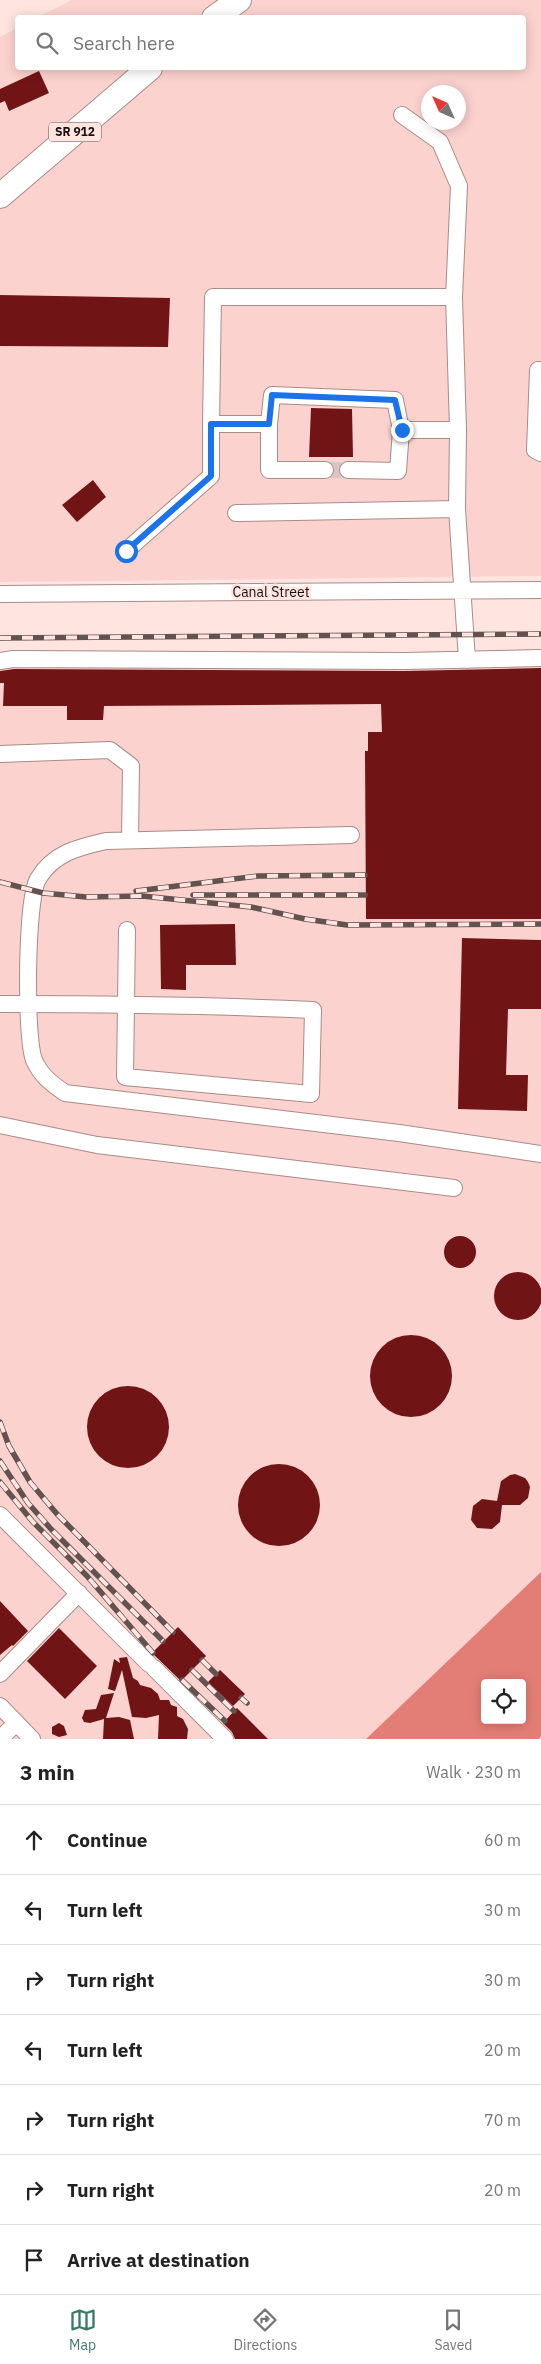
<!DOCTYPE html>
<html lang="en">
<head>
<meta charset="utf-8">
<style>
	:root { --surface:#fff; --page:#f6f6f6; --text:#222; --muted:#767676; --line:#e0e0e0; --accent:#397a6a }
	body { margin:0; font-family:"IBM Plex Sans",sans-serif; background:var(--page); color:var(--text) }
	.controls { position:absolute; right:15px; bottom:15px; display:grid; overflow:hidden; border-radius:5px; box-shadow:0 2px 12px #0003 }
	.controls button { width:45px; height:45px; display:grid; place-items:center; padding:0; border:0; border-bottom:1px solid var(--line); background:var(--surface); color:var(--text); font:25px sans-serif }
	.compass { position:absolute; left:421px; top:85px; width:45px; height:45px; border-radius:50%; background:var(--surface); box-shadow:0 2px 12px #0003; rotate:315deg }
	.stop { position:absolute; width:15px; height:15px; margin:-11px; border:4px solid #1a73e8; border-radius:50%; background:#fff }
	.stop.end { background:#1a73e8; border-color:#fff; box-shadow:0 1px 5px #0008 }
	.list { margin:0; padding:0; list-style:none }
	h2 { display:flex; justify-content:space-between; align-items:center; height:65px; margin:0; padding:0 20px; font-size:21px }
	h2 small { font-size:16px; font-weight:400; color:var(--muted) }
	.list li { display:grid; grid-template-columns:32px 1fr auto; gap:15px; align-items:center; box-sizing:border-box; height:70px; padding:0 20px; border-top:1px solid var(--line) }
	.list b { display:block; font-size:19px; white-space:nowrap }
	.list em { font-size:16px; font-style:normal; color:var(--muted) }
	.icon { flex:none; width:28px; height:28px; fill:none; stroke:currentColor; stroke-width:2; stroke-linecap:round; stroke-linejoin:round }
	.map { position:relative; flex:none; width:541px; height:1739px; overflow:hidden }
	.search { position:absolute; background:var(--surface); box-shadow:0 2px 12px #0003; left:15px; right:15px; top:15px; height:55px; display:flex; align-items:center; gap:12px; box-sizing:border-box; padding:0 18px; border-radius:5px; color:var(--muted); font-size:19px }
	.sheet { height:555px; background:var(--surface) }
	nav { display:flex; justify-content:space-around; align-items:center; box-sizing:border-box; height:70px; border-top:1px solid var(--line); background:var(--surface); font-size:14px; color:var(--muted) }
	nav a { display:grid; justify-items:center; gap:2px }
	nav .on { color:var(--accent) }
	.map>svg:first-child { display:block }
	.built { fill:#fcd2ce; fill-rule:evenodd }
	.water { fill:#e37e76; fill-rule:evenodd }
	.building { fill:#711416 }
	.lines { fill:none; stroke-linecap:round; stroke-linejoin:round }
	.minor-tunnel { stroke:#ddc4c1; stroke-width:16; stroke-dasharray:16 8; stroke-linecap:butt }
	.minor-casing { stroke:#a98b87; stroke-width:18 }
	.highway-casing { stroke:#a98b87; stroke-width:26 }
	.minor { stroke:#fff; stroke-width:16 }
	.highway { stroke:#fff; stroke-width:24 }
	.rail-casing { stroke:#625250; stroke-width:5.5 }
	.rail { stroke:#ffe4e0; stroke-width:4; stroke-dasharray:11; stroke-linecap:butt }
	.route { stroke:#1a73e8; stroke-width:6 }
	.labels { text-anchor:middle; stroke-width:5; stroke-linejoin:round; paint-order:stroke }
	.shield { fill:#ffe4e0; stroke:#5f504e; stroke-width:1 }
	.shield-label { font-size:12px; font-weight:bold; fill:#1b100f }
	.street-label { font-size:14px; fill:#1b100f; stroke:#ffe4e0 }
</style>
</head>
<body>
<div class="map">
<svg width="541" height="1739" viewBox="0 0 541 1739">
	<rect width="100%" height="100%" fill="#ffe4e0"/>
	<path class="built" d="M72 0H541V576L0 582V37L17 28 18 68H524V18L38 17ZM428 92H458V122H428Z
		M0 655 541 657V1572L366 1739H0Z"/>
	<path class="water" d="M541 1572V1736L539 1739H366ZM485 1683H522V1720H485Z"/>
	<path class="building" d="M39 71 49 93 9 111 5 101 0 103V89Z
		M0 295 170 298 168 347 0 346Z
		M311 408 352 409 353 457H309Z
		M93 480 106 497 77 522 62 505Z
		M541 668V919H366L365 751H368V732H382L381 704 104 706 103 720H67V706H3L4 683H0V671L14 669 404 671Z
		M235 924 236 965H186V990L161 989 160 925Z
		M462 938 541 940V1009H508L506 1075H528L527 1111 458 1109Z
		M444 1252a16 16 0 1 1 32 0a16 16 0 1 1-32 0Z
		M494 1296a24 24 0 1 1 48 0a24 24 0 1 1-48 0Z
		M370 1376a41 41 0 1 1 82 0a41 41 0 1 1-82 0Z
		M87 1427a41 41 0 1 1 82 0a41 41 0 1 1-82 0Z
		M238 1505a41 41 0 1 1 82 0a41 41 0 1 1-82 0Z
		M515 1474 525 1478 528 1482 530 1487 528 1498 520 1505H502L500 1522 492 1529 477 1528 471 1520 473 1506 482 1499 497 1501 501 1481 510 1475Z
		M0 1601 28 1631 13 1646 12 1645 0 1655Z
		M178 1627 206 1656 181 1681 152 1653Z
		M59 1628 97 1666 65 1699 27 1661Z
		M127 1657 133 1678 138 1681 140 1685 151 1688 158 1694 160 1700H169L171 1705 177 1707V1716L183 1719 188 1729 187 1739H158L159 1715 146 1718 132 1717 122 1670 115 1691 108 1689 114 1659 120 1663 119 1658Z
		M220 1670 245 1694 233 1706 208 1682Z
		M114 1693 106 1718 119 1717 130 1720 134 1739H103L104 1719 90 1723 84 1722 82 1718 85 1710 96 1709 101 1695Z
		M237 1708 268 1739H235L232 1732 223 1723Z
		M59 1723 64 1726 67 1735 59 1737 52 1734V1727Z"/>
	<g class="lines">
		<path class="minor-tunnel" d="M325 470H348"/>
		<g class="minor-casing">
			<path id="minor" d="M402 115 440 142 459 186 454 297
				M541 370H538L535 450 541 453
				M269 424V470H325
				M458 430H401L395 400 272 395 269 424H211L213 297H454L458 430 457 509 467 660
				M348 470 398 471 401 430
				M236 513 457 509
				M126 551 211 476V424
				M0 594 541 590
				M0 661 13 659 404 661 541 658
				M0 754 110 750 131 766 130 840
				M351 835 106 841C79 847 53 853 38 879 26 900 25 1037 34 1060 41 1076 51 1083 65 1093L399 1133 541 1154
				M0 1004C104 1004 208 1005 313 1010L311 1094 125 1077 127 930
				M0 1125 97 1145 454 1188
				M0 1515 149 1664
				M154 1668 225 1739
				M0 1674 79 1593
				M0 1706 32 1739
				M0 1739 16 1723"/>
		</g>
		<g class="highway-casing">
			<path id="highway" d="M214 18 239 0
				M0 196 150 68"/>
		</g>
		<use href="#minor" class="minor"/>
		<use href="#highway" class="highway"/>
		<g class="rail-casing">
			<path id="rail" d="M0 638 541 634
				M0 882 43 893 86 897 142 896 251 907 305 919 347 925 541 924
				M136 891 258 876 365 875
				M193 895H365
				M0 1422 9 1446 30 1482 57 1514 173 1632
				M0 1461 28 1503 51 1529 163 1641
				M0 1482 33 1522 87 1576 153 1653
				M202 1660 216 1674
				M192 1670 234 1711
				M182 1680 225 1721
				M241 1698 247 1703"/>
		</g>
		<use href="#rail" class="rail"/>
	</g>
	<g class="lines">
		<path class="route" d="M126 551 211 476V424H269L272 395 395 400 402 430"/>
	</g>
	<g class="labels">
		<rect class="shield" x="49" y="122.5" width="52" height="19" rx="4"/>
		<g class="shield-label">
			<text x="75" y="136">SR 912</text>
		</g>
		<g class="street-label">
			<text x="271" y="597">Canal Street</text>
		</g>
	</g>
</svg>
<div class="controls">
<button><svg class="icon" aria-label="locate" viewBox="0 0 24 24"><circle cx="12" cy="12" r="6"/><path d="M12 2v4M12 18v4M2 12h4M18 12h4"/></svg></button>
</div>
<svg class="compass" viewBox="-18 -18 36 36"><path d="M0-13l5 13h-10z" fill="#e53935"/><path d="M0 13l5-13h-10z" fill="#767676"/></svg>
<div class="stop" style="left:126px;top:551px"></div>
<div class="stop end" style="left:402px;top:430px"></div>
<div class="search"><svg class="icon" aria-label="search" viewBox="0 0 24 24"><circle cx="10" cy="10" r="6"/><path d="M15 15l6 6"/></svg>Search here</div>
</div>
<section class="sheet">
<h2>3 min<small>Walk · 230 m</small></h2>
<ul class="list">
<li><svg class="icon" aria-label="ahead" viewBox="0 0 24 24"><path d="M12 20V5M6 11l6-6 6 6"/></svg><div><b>Continue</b></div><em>60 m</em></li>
<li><svg class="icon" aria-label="left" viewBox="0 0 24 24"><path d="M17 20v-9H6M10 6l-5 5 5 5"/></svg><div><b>Turn left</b></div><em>30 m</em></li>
<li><svg class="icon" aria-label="right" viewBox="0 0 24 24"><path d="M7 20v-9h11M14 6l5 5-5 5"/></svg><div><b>Turn right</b></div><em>30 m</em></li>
<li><svg class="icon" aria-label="left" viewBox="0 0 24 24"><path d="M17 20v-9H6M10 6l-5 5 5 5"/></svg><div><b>Turn left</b></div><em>20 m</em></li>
<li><svg class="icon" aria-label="right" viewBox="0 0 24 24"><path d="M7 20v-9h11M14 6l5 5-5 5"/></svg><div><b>Turn right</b></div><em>70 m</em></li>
<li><svg class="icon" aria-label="right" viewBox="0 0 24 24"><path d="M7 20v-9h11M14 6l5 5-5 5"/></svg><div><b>Turn right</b></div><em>20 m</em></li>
<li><svg class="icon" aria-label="arrive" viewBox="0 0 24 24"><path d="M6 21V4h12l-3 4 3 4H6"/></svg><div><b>Arrive at destination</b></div></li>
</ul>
</section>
<nav>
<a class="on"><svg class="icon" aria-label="map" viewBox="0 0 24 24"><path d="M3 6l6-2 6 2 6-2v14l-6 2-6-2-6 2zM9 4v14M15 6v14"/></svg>Map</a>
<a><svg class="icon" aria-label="directions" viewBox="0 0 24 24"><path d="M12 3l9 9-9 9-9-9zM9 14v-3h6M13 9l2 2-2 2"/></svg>Directions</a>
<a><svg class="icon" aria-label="saved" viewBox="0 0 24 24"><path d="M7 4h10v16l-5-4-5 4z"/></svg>Saved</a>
</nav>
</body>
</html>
